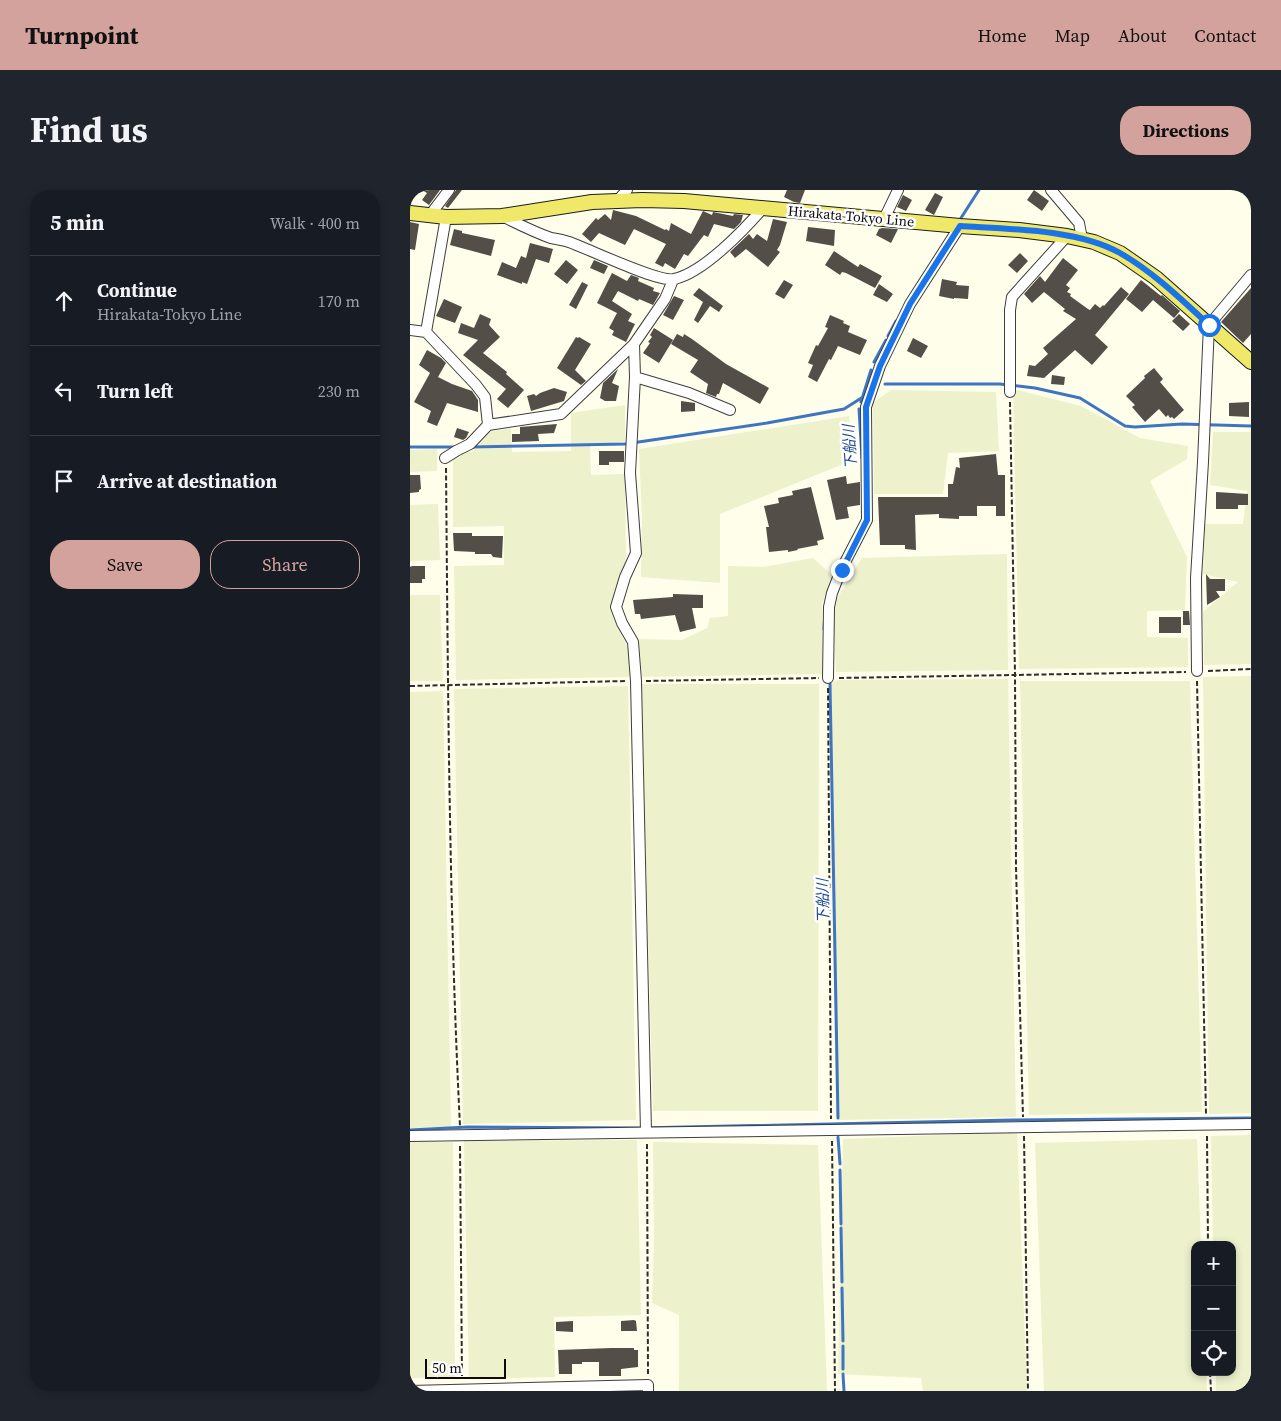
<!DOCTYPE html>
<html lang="en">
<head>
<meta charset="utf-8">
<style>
	:root { --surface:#171b24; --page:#20242c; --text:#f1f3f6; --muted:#9ea1a6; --line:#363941; --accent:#d4a29c }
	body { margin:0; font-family:"Source Serif 4","Noto Sans JP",serif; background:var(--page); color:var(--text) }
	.controls { position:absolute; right:15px; bottom:15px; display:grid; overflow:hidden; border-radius:10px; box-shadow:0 2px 8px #0003 }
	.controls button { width:45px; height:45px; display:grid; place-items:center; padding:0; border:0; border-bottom:1px solid var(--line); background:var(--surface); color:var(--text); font:25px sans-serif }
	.scale { position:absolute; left:15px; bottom:12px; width:81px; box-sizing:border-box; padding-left:5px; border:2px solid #0b0b0b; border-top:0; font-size:14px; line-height:18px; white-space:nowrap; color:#0b0b0b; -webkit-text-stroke:4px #fff; paint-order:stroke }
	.stop { position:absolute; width:15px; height:15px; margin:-11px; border:4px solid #1a73e8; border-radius:50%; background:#fff }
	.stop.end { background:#1a73e8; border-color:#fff; box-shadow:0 1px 5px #0008 }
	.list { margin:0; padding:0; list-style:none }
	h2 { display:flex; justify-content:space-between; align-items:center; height:65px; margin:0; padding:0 20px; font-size:21px }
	h2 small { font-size:16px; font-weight:400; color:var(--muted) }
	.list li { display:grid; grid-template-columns:32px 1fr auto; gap:15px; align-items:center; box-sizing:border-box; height:90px; padding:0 20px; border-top:1px solid var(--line) }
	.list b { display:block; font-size:19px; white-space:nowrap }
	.list p { margin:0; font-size:16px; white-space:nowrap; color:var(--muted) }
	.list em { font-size:16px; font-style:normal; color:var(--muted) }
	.actions { display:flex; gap:10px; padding:15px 20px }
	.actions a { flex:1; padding:11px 0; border:1px solid var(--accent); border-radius:20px; text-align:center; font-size:18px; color:var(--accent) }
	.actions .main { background:var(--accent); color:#111 }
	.icon { flex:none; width:28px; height:28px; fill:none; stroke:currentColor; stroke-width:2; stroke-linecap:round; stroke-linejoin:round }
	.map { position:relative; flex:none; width:841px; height:1201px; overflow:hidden; border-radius:20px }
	header { display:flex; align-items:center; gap:30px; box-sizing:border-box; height:70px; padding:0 25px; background:var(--accent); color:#111 }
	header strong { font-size:24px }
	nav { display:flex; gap:28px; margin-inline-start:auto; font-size:18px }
	.intro { display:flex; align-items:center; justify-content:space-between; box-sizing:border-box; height:120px; padding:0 30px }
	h1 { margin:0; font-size:35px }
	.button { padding:12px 22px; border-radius:20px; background:var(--accent); color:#111; font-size:18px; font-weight:700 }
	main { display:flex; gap:30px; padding:0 30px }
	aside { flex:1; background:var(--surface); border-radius:20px; box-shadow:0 2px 8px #0003 }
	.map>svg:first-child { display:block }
	.farmland { fill:#edf1cc }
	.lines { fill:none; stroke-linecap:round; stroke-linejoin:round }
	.stream { stroke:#3e75c3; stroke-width:3 }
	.building { fill:#534e48 }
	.minor-casing { stroke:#3e3e3e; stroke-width:12 }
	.major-casing { stroke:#1c1c1c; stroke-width:16 }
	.path { stroke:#2d2d2d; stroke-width:2; stroke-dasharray:5 2.5; stroke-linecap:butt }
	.minor { stroke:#fff; stroke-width:10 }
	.major { stroke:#efe869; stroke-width:14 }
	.route { stroke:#1a73e8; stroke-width:6 }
	.labels { text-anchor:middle; stroke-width:5; stroke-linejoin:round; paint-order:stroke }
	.street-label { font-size:14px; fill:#0b0b0b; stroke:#fff }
	.water-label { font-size:15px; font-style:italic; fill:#1e4993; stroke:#fff }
</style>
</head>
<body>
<header>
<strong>Turnpoint</strong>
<nav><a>Home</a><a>Map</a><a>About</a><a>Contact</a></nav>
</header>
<div class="intro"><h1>Find us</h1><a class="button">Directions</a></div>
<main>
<aside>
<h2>5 min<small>Walk · 400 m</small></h2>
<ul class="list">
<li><svg class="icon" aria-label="ahead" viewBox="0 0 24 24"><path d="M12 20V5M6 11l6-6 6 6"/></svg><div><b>Continue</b><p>Hirakata-Tokyo Line</p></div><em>170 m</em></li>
<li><svg class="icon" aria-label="left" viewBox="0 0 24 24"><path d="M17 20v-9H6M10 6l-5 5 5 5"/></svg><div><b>Turn left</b></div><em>230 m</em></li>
<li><svg class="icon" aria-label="arrive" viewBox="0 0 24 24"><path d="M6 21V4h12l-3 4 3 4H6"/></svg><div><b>Arrive at destination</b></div></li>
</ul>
<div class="actions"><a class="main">Save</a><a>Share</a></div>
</aside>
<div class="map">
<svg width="841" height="1201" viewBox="0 0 841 1201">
	<rect width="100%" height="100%" fill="#fefeea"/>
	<path class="farmland" d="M603 199 671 216 730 248 778 256 777 269 740 291 777 367 775 420 737 421V447L778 448V477L609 479Z
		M481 200 586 202 589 261 538 263 533 304H464L463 213Z
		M215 215V254L180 256 181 285 215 284 216 368 203 428 219 460 221 487 46 490 44 376 94 375V336L43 337V267L63 261 79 242 101 238 102 262 161 261V223Z
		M439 226 443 270 310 324V393L231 387 232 328 229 259Z
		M803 242H841V474L794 475 793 422 828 392 793 384 795 334H833L837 301 800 295Z
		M27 259V281L0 282V260Z
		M28 314 30 370 0 371V315Z
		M597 364 598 480 426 482 423 415 452 368Z
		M403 368 422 385 412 414V484L232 487 229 449 272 450 297 438 300 428 318 426V376L353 377Z
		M0 405H30L33 491H0Z
		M841 486V923L799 924 793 487Z
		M598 489 606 927 426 930 419 495 427 490Z
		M610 491H780L792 922 619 925Z
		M231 494H409L408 921H243Z
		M218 496 226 930 53 934 44 499Z
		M33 501 41 937 0 938V502Z
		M607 942 617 1201H513L511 1188 428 1184 433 949Z
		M841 945V1201H806V1182H822V1055H803L801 946Z
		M787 949 791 1055H785V1182H796L797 1201H634L625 953Z
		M227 950 231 1125 144 1127 145 1187 59 1189 54 951Z
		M43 952 45 1187 0 1188V952Z
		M243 952 408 955 417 1201H269V1125L242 1113 244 1048Z"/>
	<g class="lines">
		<path class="stream" d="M551 28 569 0
			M478 146 486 131
			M464 172 476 150
			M475 194H590L625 198 670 208 715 236 725 237 772 234 841 236
			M451 212 461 180
			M449 219 452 268
			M0 257H46
			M60 257 215 254 357 233 434 219 453 207
			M414 439 415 420
			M420 494 428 928
			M0 940 58 937 230 938 603 930 841 928
			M428 947 430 974
			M430 980 431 1034
			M431 1038 432 1092
			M432 1098 433 1151
			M433 1156V1179
			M433 1184 434 1201"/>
	</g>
	<path class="building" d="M12 0H30L19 15 12 10 17 3Z
		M46 0H52L38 18 35 16Z
		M377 0H395L390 13 384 12 374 7Z
		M624 0 639 11 632 21 617 10Z
		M525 3 533 7 524 25 515 20Z
		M493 5 502 10 496 21 487 17Z
		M203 20 226 26 255 40 256 39 259 41 261 33 281 44 293 21 302 25 303 22 323 26 324 24 333 25 331 32 324 39 304 34 298 47 294 45 278 66 274 64 265 79 255 73 253 77 245 73 256 54 224 39 215 55 189 43 181 52 172 44 186 28 188 30 195 24 201 30Z
		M363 29 377 32 370 55 367 60 370 62 358 77 336 59 325 68 320 62 339 44 343 49 347 44 357 51Z
		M0 32 9 34 5 60 0 59Z
		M398 37 425 40 424 56 396 51Z
		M472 38 488 39 481 53 466 45 469 39Z
		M44 39 52 41V43L85 50 81 66 40 55Z
		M120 53 143 59 139 73 126 69 117 94 112 92V94L87 85 92 72 106 78 111 66 116 68Z
		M424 61 448 77 450 74 472 86 465 98 436 83 432 82 430 85 415 75Z
		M610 63 618 71 607 83 598 75Z
		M653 68 668 80 656 95 660 98 657 102 661 104 660 106 678 119 680 120 685 114 690 118 693 115 694 116 711 97 719 104 685 145 698 157 682 175 665 160 634 188 617 186 619 175 625 176 638 164 633 158 666 129 653 121 655 119 634 102 622 113 614 104 630 86 635 92Z
		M156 70 168 80 157 94 144 84Z
		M184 70 198 76 194 84 180 78Z
		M202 83 217 91 221 85 229 88 228 91 244 98 243 101 250 103 243 115 229 109 228 111 208 101 202 111 222 124 218 131 225 134 216 152 202 145 204 141 199 138 207 123 187 113Z
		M532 89 547 92 546 95 559 96 558 109 544 108V109L529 106Z
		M374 90 383 95 374 109 365 104Z
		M731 90 751 106 752 105 770 121 764 128 743 110 732 122 716 109Z
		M172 92 178 95 166 119 159 115Z
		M469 94 483 104 477 112 463 105Z
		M289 98 313 116 309 122 300 116 288 133 284 130 293 112 283 105Z
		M841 98V144L833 153 811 132Z
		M264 106 274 110 263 130 253 125Z
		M34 109 52 117 45 133 26 126Z
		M70 124 81 129 79 135 90 147 73 163 97 182 96 184 114 200 98 218 87 209 96 199 53 165 68 150 48 143 51 133 64 138Z
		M769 124 780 134 773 141 762 131Z
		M420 125 434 131 433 133 440 136 438 142 457 150 450 165 428 156 421 170 419 169 407 192 398 187 403 175 398 173 406 155 408 156 418 138 415 137Z
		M244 138 263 150 249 173 233 163 240 153 238 152 242 147 240 145Z
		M267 144 273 147 274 144 282 149 316 174 359 198 350 214 313 193 309 204H307L306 207 296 203 298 194 280 182 288 170 261 154Z
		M166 147 168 148 169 147 181 154 165 180 176 191 171 195 147 178Z
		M503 148 518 156 511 168 497 161Z
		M17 160 31 168 36 173 28 187 42 194 62 201 68 210V222L37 213 27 236 17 232 21 221 4 212 20 183 9 175Z
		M744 178 753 189 750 192 774 220 764 229 762 227 760 228 758 225 756 227 749 219 735 232 722 217 725 215 716 206 735 188 734 186Z
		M208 179 202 193 209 196 206 211H195L190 208 193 193Z
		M642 185 655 187 654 195 641 194Z
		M144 198 157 202 154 211 121 221 117 206 124 204 126 206 130 203Z
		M271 211 285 213V221L271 222Z
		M839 212V227L819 226V213Z
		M147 234 144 243 128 244 129 251 102 252V244H110V237Z
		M47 238 59 242 56 248 53 250 44 247Z
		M189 261H214V272H199V275H189Z
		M586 264 588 285H595V326H586V316H567V326H549V329L529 328V324L505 325 506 360 495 359V355H470L468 307H538V294H543L546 277 550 278 549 268Z
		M0 285H10L11 299 9 300V302L0 303Z
		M436 286 437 294 450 292V315L437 317 439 328 426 330 417 290Z
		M401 297 414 349 407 351 408 355 387 359 388 360 378 362V360L359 362 356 337H359L354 316 369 313 368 308 383 305 382 301Z
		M806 302 838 304V315H828V319H806Z
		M43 343H62V346H93L92 368 83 367 81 364H65V362L44 361Z
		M2 376H15V389H12V393H0V377Z
		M796 384 800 389H815V401H806L810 407 797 415Z
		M263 404 293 405V418H282L286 438 270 442 265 425 231 429 230 424H225L223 410 263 407Z
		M773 421H779L780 435H773Z
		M749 427H771V443H749Z
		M224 1130 226 1131 227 1141H211V1131Z
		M163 1131V1142L146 1141V1132Z
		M201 1158H224V1160H228V1177L211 1179V1186H189V1172H172V1174H162V1184H149L148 1160Z"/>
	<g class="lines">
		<g class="minor-casing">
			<path id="minor" d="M641 0 669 33 672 49
				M207 11 217 0
				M20 25 39 0
				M92 26C108 34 124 42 141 48 147 49 153 50 159 52 179 59 249 93 264 89 293 83 334 40 353 18
				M474 29 488 0
				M0 140 16 142 66 195 75 207 78 235 60 254 46 261 35 268
				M16 142 36 27
				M225 187 279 203 320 220
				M600 202V120L602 107 657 46
				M78 235 151 224 224 154
				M787 481 786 388 793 272 799 135 841 85
				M418 488 419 417 422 403 431 380 457 330 456 217 470 176 500 114 550 36
				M236 942 226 491 223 452 212 433 206 417 215 387 226 363 220 283 225 187 224 154 255 109 263 90
				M0 946 841 934
				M0 1201 238 1195V1201"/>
		</g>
		<g class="major-casing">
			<path id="major" d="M0 23 36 27 92 26 182 12 232 10 274 11 550 36 609 40 657 46 684 52 710 63 746 88 841 172"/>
		</g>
		<path class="path" d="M600 212 605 484 606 678 613 927
			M36 278C38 497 39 717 50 936
			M798 481 841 479
			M429 488 776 482
			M236 491 409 488
			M787 491 796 924
			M0 496 216 491
			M418 498 421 929
			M614 946 618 1201
			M797 946 798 1055
			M422 951 425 1201
			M237 954 238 1184
			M50 956 52 1188
			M800 1182 801 1201"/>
		<use href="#minor" class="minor"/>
		<use href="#major" class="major"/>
	</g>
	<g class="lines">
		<path class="route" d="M432 380 457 330 456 217 470 176 500 114 550 36C598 39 668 39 710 63 743 82 771 109 799 135"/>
	</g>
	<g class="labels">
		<g class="street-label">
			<text transform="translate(441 26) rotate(5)" y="5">Hirakata-Tokyo Line</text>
		</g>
		<g class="water-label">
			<text transform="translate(440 257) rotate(-94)" y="5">下船川</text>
			<text transform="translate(413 711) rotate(-91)" y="5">下船川</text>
		</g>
	</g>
</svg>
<div class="controls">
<button>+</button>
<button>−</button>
<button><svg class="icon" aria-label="locate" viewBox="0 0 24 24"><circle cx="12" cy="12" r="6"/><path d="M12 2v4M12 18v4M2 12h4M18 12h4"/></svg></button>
</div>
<div class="scale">50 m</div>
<div class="stop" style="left:799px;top:135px"></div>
<div class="stop end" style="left:432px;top:380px"></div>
</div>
</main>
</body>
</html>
